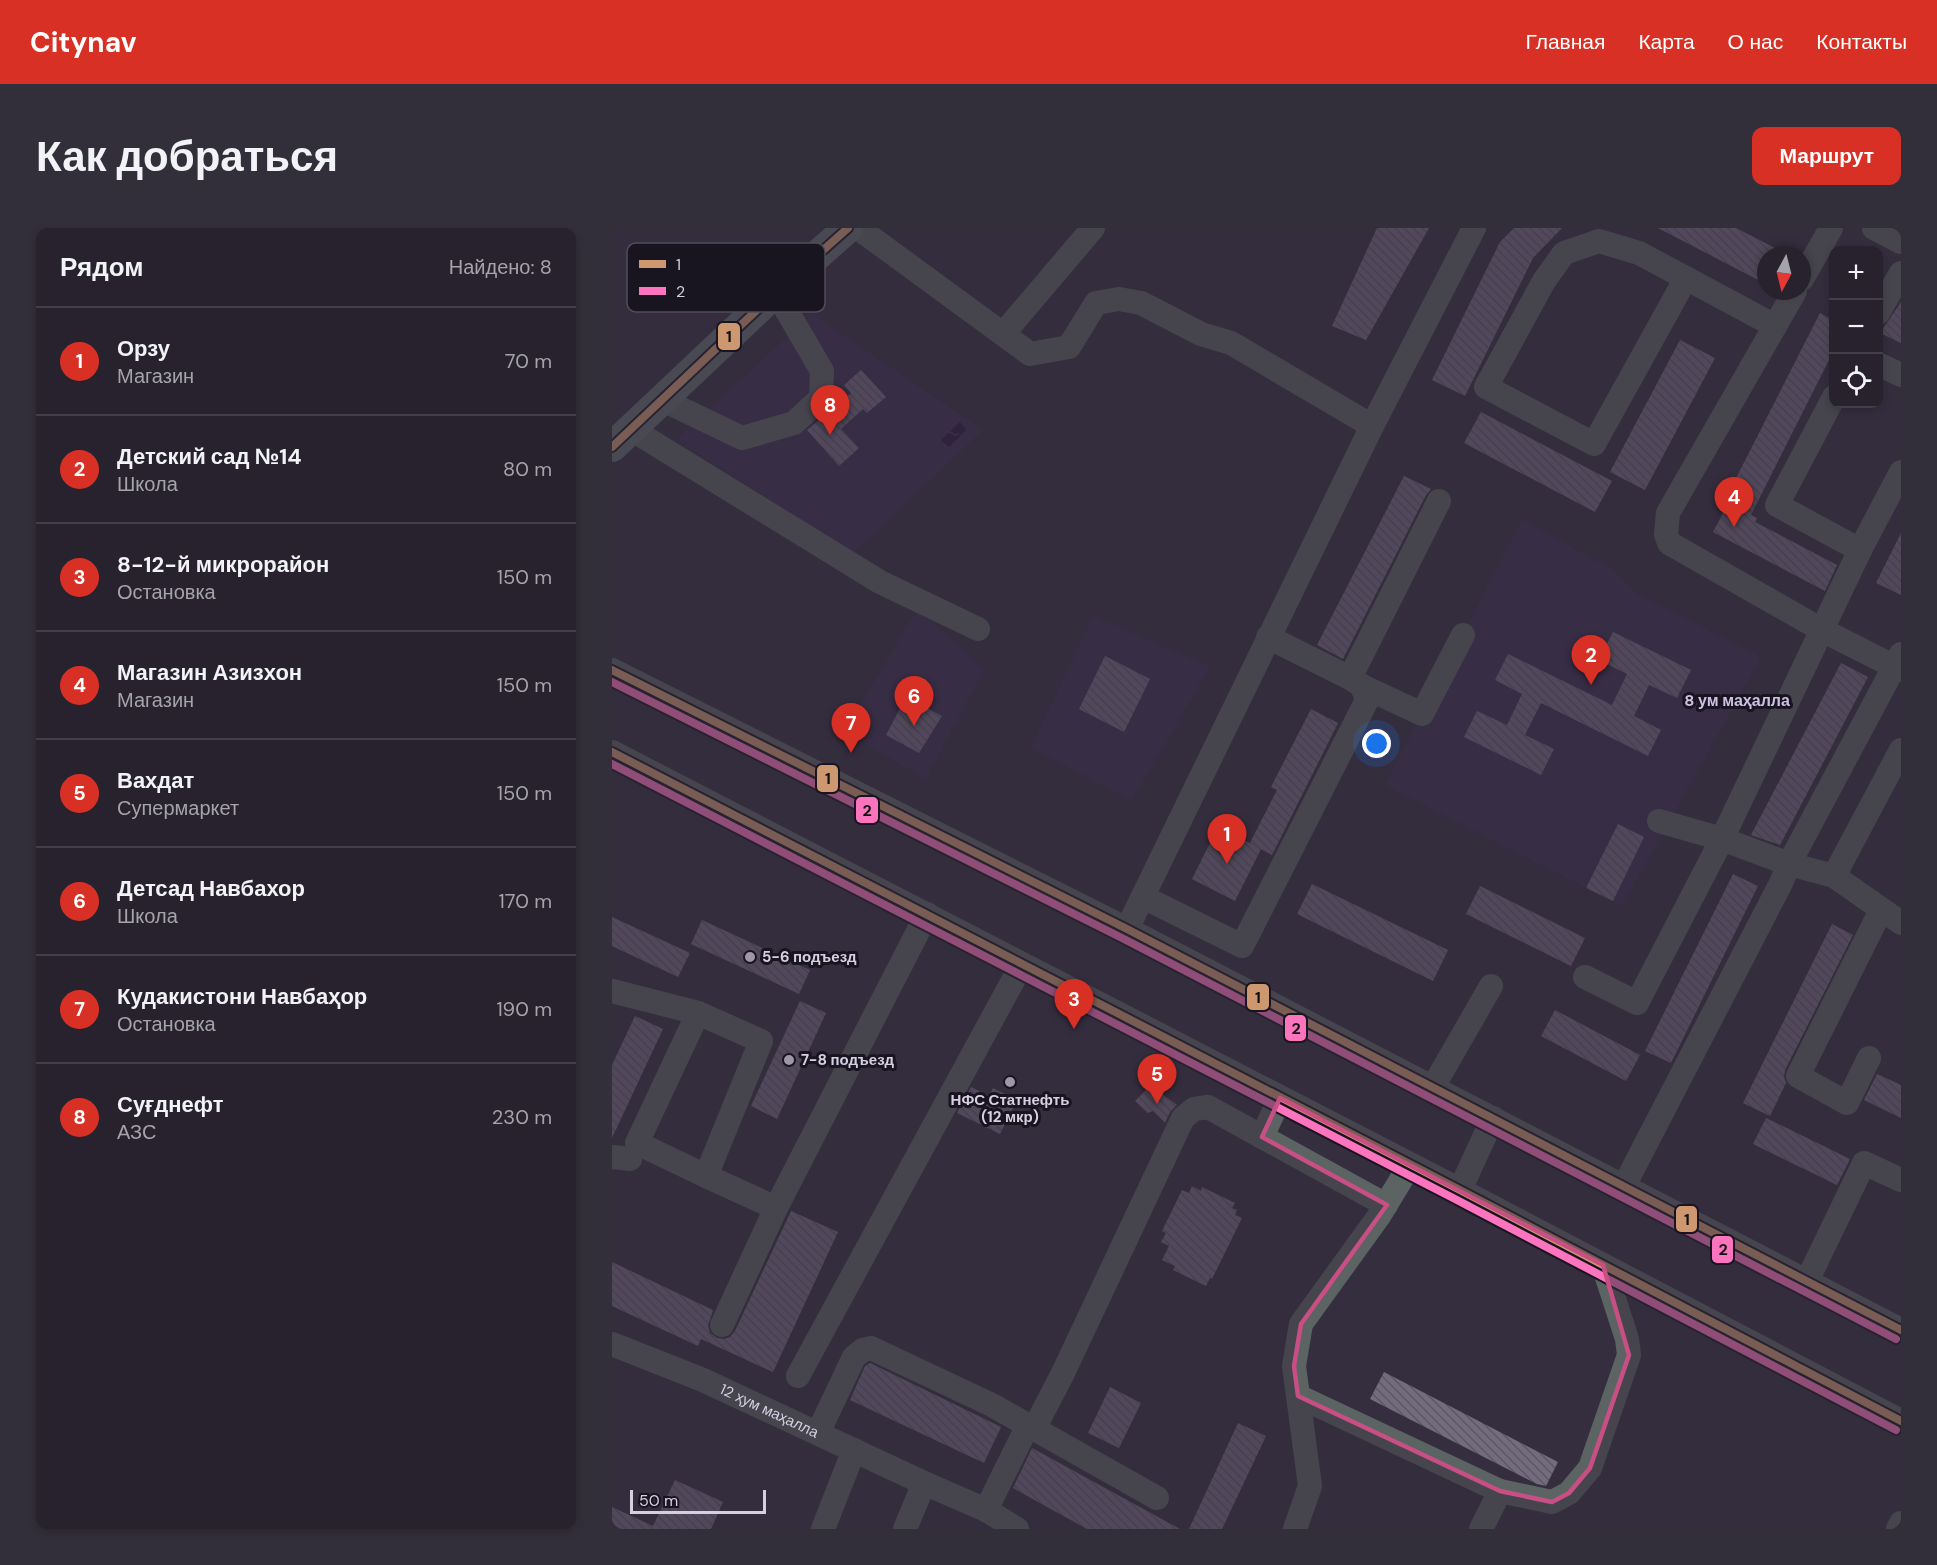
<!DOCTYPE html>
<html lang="ru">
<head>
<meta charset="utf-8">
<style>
	:root { --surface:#27222e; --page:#332f3a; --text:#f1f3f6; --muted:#a4a4aa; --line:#433f4a; --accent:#d93025 }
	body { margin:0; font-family:"DM Sans",sans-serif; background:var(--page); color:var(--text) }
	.controls { position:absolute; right:18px; top:18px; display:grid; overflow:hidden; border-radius:12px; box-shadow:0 3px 9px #0003 }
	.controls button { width:54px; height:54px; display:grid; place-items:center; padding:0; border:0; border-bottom:2px solid var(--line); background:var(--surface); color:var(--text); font:30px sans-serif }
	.compass { position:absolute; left:1145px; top:18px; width:54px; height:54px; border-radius:50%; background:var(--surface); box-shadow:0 3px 9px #0003; rotate:187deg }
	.scale { position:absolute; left:18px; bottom:15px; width:136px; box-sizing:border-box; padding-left:6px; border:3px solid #d5cfe1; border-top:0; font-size:16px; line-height:21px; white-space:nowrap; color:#d5cfe1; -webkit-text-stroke:4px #181420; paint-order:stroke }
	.you { position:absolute; left:765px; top:516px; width:21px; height:21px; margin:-15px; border:4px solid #fff; border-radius:50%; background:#1a73e8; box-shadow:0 0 0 9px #1a73e833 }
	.badge { display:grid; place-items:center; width:39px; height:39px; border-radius:50%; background:var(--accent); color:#fff; font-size:20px; font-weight:700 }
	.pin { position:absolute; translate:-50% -50px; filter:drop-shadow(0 2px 3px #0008) }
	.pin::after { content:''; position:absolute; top:32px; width:21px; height:18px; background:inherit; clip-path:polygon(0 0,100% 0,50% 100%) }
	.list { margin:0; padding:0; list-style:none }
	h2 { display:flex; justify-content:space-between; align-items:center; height:78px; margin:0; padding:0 24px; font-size:26px }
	h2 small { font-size:20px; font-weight:400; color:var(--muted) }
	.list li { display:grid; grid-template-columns:39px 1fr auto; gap:18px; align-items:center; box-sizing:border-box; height:108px; padding:0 24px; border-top:2px solid var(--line) }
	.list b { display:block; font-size:22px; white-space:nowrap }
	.list p { margin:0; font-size:20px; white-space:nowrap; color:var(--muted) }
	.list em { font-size:20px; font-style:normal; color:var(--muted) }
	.icon { flex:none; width:33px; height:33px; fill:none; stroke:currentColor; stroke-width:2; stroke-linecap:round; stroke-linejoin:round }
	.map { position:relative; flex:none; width:1289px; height:1301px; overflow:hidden; border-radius:12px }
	header { display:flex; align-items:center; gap:36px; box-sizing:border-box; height:84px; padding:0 30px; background:var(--accent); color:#fff }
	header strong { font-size:28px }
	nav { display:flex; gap:33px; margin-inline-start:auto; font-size:21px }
	.intro { display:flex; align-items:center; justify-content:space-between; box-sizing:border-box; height:144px; padding:0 36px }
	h1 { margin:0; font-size:42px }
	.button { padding:15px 27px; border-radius:12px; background:var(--accent); color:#fff; font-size:21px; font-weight:700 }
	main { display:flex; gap:36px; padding:0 36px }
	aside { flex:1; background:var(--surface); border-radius:12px; box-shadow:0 3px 9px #0003 }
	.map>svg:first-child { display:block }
	.built { fill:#3a2e4e }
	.water { fill:url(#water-ripples) }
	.building { fill:url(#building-back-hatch) }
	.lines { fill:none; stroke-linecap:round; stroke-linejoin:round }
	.minor { stroke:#5b6363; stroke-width:24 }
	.major { stroke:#636c6e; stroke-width:30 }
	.bus-1-casing { stroke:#181420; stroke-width:12 }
	.bus-2-casing { stroke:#181420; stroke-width:12 }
	.bus-1 { stroke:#cd976f; stroke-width:8 }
	.bus-2 { stroke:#fc73be; stroke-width:8 }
	.marked { fill:none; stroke:#c84f83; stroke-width:4.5; stroke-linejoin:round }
	.poi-dot { fill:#9d97a8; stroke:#181420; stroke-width:2 }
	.labels { text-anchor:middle; stroke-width:6; stroke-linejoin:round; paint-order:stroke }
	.poi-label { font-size:15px; font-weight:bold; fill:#d5cfe1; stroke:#181420; text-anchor:start }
	.street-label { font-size:15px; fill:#d5cfe1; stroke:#181420 }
	.neighbourhood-label { font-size:16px; font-weight:bold; fill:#cdc1e4; stroke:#181420 }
	.key { fill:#181420; stroke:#514c5a; stroke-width:1.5 }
	.key-label { font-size:16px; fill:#d5cfe1 }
	.line-badge { stroke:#181420; stroke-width:2 }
	.pale-badge-label { font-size:16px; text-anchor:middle; font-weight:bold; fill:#111 }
</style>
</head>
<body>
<header>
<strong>Citynav</strong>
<nav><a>Главная</a><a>Карта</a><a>О нас</a><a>Контакты</a></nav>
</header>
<div class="intro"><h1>Как добраться</h1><a class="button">Маршрут</a></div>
<main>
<aside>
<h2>Рядом<small>Найдено: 8</small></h2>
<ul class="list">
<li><span class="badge">1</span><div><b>Орзу</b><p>Магазин</p></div><em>70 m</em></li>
<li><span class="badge">2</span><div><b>Детский сад №14</b><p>Школа</p></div><em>80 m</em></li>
<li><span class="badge">3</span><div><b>8-12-й микрорайон</b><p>Остановка</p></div><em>150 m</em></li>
<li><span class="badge">4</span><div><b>Магазин Азизхон</b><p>Магазин</p></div><em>150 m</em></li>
<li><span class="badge">5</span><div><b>Вахдат</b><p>Супермаркет</p></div><em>150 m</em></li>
<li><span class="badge">6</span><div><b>Детсад Навбахор</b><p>Школа</p></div><em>170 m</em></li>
<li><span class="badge">7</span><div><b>Кудакистони Навбаҳор</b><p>Остановка</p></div><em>190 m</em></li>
<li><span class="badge">8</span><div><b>Суғднефт</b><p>АЗС</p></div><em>230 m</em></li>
</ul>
</aside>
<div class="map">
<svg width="1289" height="1301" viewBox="0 0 1289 1301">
	<defs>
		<pattern id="water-ripples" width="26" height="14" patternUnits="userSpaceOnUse" patternTransform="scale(1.5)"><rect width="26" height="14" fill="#26143d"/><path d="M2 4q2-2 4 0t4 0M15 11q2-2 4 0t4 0" fill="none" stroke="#453559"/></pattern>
		<pattern id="building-back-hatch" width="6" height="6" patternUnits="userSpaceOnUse" patternTransform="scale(1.5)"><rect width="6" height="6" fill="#736c7e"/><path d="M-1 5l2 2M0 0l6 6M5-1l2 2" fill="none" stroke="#5c5764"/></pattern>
	</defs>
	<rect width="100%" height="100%" fill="#342e3e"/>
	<path class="built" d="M200 86 371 202 241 325 64 212Z
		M910 292 1001 342 1025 366 1149 429 1010 678 773 557Z
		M305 381 372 441 314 551 233 504Z
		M481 388 598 439 520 572 419 520Z"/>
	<path class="water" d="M348 194 354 202 337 219 329 212Z"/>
	<path class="building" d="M765 0H817L754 112 720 98Z
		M902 0H950L921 30 853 168 820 152 888 14Z
		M1046 0H1124L1177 27H1154V56Z
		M1289 74V115L1268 105Z
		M1208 85 1221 92V124L1139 287 1145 290 1143 294 1225 337 1213 363 1101 304 1124 261 1120 258Z
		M1068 112 1103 130 1033 262 998 244Z
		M249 142 274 169 255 185 251 181 229 201 247 220 227 238 195 202 239 165 232 157Z
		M869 184 1000 253 983 284 852 215Z
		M792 248 819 261 814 267 731 431 705 417Z
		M1289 305V367L1264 355Z
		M1001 404 1079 442 1065 470 1037 457 1022 488 1049 502 1036 528 929 475 913 507 942 521 929 547 852 509 865 483 895 497 910 466 883 452 896 426 1000 477 1015 446 987 432Z
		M493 428 538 451 512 504 467 481Z
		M1229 435 1256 449 1168 617 1139 607Z
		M294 469 330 488 307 525 274 507Z
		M699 481 726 495 660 627 638 615 665 562 659 559Z
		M1006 596 1032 609 1001 673 974 660Z
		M606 599 649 621 623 673 580 651Z
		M1121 646 1146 658 1059 835 1033 823Z
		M700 656 836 722 821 753 685 686Z
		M868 658 973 710 959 738 854 686Z
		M0 689 78 725 66 749 0 718Z
		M90 692 198 742 187 766 79 716Z
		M1220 696 1241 707 1173 842 1172 849 1174 855 1158 888 1131 875Z
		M188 773 214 785 165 891 139 878Z
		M943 782 1028 827 1014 853 929 808Z
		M23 788 51 801 0 910V837Z
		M1265 846 1289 857V890L1252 872Z
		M359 859 377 868 381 860 405 872 388 906 345 885Z
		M536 860 548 868 550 866 565 877 558 884 553 895 541 883 536 885 523 873Z
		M1154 890 1238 931 1225 957 1141 916Z
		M580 958 589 963 590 959 623 975 620 980 625 982 623 987 630 990 600 1051 598 1050 594 1058 561 1042 563 1038 550 1032 557 1018 549 1014 554 1005 550 1003 570 962 577 965Z
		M179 983 226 1004 161 1144 89 1111 86 1118 0 1078V1034L101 1082 96 1098 98 1105 105 1110 112 1111 118 1109 123 1103Z
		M258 1135 389 1199 372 1235 238 1172 253 1138Z
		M772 1144 946 1234 934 1258 925 1256 758 1171Z
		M498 1159 529 1175 507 1220 476 1205Z
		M626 1195 654 1208 610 1301H577Z
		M420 1220 568 1301H475L401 1260Z
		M63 1252 111 1274 99 1301H0V1279L41 1298Z"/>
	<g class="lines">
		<g class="minor">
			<path d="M246 0 418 126 457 119 484 75 507 71 529 75 589 106 619 115 760 198"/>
			<path d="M1262 0 1289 14"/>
			<path d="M1074 50 982 216 874 159 932 53 952 25 987 13 1027 25 1163 98"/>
			<path d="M1190 51 1219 0"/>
			<path d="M1183 63 1056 285 1054 306 1057 315 1210 402 1289 442"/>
			<path d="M1266 85 1289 45"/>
			<path d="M391 106 481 0"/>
			<path d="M1266 136 1289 147"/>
			<path d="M1222 169 1165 277 1248 322 1289 244"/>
			<path d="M51 172 130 210 182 195 209 170 210 143 164 64"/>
			<path d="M19 201 268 354 366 401"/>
			<path d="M1248 322 1110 611 1177 636 1222 648 1289 695"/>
			<path d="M0 442 515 701 1289 1102"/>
			<path d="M738 450 827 273"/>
			<path d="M750 458 810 486 851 407"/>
			<path d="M0 524 848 962 1289 1193"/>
			<path d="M1222 648 1289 522"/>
			<path d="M531 669 630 718 755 472 750 458 738 450 656 409"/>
			<path d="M515 701 760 198 862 0"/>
			<path d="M973 749 1025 775 1110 611 1047 593"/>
			<path d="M0 763 86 785 149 813 94 948 164 980 315 686"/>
			<path d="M86 785 25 915 94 948"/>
			<path d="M1257 830 1235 875 1186 848 1269 682"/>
			<path d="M821 859 879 758"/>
			<path d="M650 909 668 870"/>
			<path d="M0 929 18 931"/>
			<path d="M798 937 767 988 689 1096 682 1138 686 1168 888 1263 869 1301"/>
			<path d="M1012 958 1169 655 1177 636 1289 426"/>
			<path d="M848 962 881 890"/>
			<path d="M1195 1053 1252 935 1289 952"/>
			<path d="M110 1097 164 980"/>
			<path id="s1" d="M0 1116 91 1152 312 1255 374 1282 405 1301"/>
			<path d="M186 1148 410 736"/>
			<path d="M422 1201 451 1145 571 890 582 881 596 879 774 977"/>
			<path d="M206 1205 242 1129 251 1122 259 1120 380 1177 545 1270"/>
			<path d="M888 1263 940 1274 957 1265 978 1240 1017 1127 1015 1111 991 1037"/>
			<path d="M374 1282 416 1197"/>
			<path d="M211 1301 242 1222"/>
			<path d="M293 1301 312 1255"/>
			<path d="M683 1301 698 1258 686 1168"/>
			<path d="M1286 1301 1289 1295"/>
		</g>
		<path class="major" d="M0 219 164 64 236 0"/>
		<g class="bus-1-casing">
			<path id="bus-1" d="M0 219 164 64 236 0
				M0 442 515 701 1289 1102
				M0 524 848 962 1289 1193"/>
		</g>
		<g class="bus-2-casing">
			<path id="bus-2" d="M0 454 510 710 1284 1111
				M0 536 843 971 1284 1202"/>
		</g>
		<use href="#bus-1" class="bus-1"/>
		<use href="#bus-2" class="bus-2"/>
	</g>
	<path d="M0 0H1289V1301H0ZM668 870 991 1037 1017 1127 978 1240 957 1265 940 1274 888 1263 686 1168 682 1138 689 1096 775 977 650 909Z" fill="#342e3e" fill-opacity=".55" fill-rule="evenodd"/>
	<path class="marked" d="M668 870 991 1037 1017 1127 978 1240 957 1265 940 1274 888 1263 686 1168 682 1138 689 1096 775 977 650 909Z"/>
	<g class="poi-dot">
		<circle cx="138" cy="729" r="6"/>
		<circle cx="177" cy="832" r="6"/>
		<circle cx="398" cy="854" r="6"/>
	</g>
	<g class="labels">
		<g class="poi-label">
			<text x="150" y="734">5-6 подъезд</text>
			<text x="189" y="837">7-8 подъезд</text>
			<text x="398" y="877" text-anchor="middle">НФС Статнефть<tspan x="398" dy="17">(12 мкр)</tspan></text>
		</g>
		<g class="street-label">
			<text dy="5" stroke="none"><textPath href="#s1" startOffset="171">12 ҳум маҳалла</textPath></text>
		</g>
		<g class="neighbourhood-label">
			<text x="1125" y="478">8 ум маҳалла</text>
		</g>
	</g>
	<rect x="15" y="15" width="198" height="69" rx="9" class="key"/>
	<rect x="27" y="32" width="27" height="8" fill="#cd976f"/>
	<rect x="27" y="59" width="27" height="8" fill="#fc73be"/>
	<g class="key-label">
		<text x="64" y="42">1</text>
		<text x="64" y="69">2</text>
	</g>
	<g class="line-badge">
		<rect x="105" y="94" width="24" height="29" rx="6" fill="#cd976f"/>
		<rect x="204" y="536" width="23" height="29" rx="6" fill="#cd976f"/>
		<rect x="243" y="568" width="24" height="28" rx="6" fill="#fc73be"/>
		<rect x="634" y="755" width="24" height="28" rx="6" fill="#cd976f"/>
		<rect x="672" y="786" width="23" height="28" rx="6" fill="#fc73be"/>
		<rect x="1063" y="977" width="23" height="28" rx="6" fill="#cd976f"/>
		<rect x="1099" y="1007" width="23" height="29" rx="6" fill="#fc73be"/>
	</g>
	<g class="pale-badge-label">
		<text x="117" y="114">1</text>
		<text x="216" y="556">1</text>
		<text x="255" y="588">2</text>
		<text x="646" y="775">1</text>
		<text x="684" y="806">2</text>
		<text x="1075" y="997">1</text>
		<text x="1111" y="1027">2</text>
	</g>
</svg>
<div class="controls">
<button>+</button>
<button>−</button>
<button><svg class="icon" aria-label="locate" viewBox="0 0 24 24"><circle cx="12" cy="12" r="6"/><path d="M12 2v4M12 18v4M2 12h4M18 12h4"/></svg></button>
</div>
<svg class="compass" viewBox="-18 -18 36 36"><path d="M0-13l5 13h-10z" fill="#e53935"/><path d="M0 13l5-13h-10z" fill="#a4a4aa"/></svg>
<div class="scale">50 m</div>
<div class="you"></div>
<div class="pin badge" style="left:615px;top:636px">1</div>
<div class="pin badge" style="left:979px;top:457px">2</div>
<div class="pin badge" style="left:462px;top:801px">3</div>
<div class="pin badge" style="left:1122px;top:299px">4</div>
<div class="pin badge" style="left:545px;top:876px">5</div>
<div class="pin badge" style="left:302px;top:498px">6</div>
<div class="pin badge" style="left:239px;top:525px">7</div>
<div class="pin badge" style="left:218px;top:207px">8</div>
</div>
</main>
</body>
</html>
